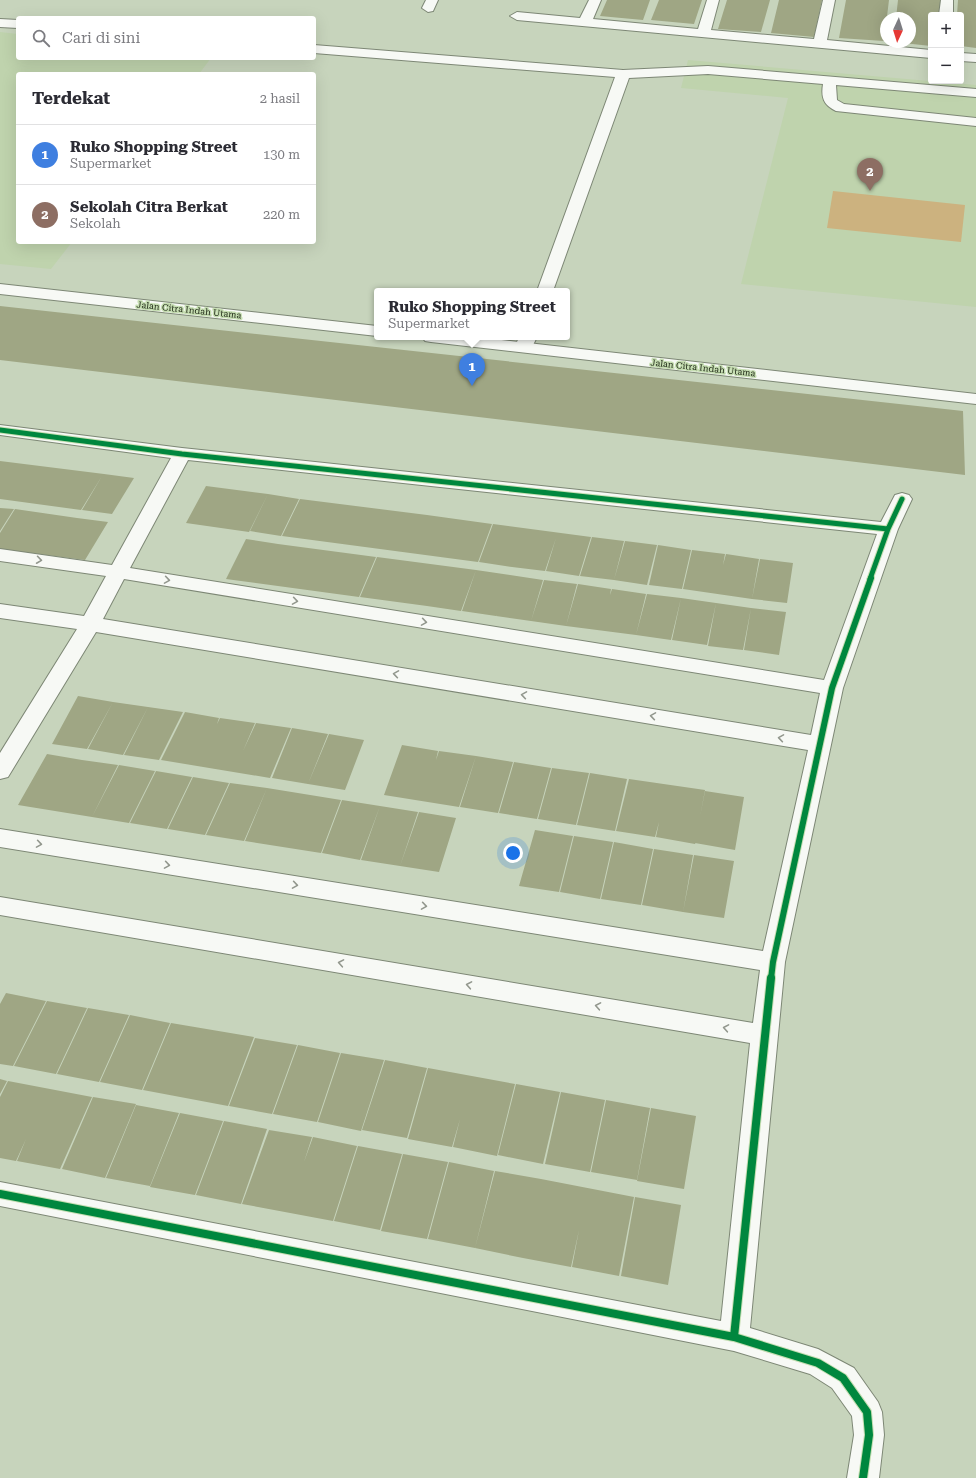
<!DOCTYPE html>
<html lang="id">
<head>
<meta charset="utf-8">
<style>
	:root { --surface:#fff; --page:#f2f2f3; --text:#2b2b33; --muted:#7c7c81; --line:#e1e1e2; --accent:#545e4b }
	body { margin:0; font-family:"Roboto Serif",serif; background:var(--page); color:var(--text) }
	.controls { position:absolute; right:12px; top:12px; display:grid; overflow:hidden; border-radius:4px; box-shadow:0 4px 16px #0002 }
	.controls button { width:36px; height:36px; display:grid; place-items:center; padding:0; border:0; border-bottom:1px solid var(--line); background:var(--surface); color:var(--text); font:20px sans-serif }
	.compass { position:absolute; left:880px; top:12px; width:36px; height:36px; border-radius:50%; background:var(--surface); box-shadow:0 4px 16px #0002; rotate:184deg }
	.you { position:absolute; left:513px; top:853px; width:14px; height:14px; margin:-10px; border:3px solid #fff; border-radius:50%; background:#1a73e8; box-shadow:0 0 0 6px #1a73e833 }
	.badge { display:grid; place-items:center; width:26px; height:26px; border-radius:50%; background:var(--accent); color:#fff; font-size:13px; font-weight:700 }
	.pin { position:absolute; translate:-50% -33px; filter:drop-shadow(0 1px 2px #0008) }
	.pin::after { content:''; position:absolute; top:21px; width:14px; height:12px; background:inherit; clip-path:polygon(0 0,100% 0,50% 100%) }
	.popup { position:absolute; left:374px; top:288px; width:196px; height:52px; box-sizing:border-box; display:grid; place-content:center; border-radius:4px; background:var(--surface); filter:drop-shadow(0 1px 3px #0005); font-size:13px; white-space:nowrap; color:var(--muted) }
	.popup b { font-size:15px; color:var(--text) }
	.popup::after { content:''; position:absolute; left:50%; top:100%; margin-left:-8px; border:8px solid transparent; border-top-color:var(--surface) }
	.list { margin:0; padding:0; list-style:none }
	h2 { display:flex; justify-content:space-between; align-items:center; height:52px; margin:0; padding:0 16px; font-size:17px }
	h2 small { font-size:13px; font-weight:400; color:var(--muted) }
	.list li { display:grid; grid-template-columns:26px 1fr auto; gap:12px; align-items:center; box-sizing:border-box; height:60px; padding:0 16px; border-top:1px solid var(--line) }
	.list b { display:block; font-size:15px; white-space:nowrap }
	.list p { margin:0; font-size:13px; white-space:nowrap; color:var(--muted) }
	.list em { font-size:13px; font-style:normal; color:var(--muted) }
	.icon { flex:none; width:22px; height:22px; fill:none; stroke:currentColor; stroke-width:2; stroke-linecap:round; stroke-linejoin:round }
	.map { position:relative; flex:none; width:976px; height:1478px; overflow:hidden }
	.search { position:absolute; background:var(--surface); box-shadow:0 4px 16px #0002; left:16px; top:16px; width:300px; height:44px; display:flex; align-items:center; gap:10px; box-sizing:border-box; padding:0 14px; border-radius:4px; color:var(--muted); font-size:15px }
	.panel { position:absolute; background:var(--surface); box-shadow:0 4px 16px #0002; left:16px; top:72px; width:300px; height:172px; border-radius:4px }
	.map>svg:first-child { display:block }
	.built { fill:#bfd3ad }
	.green { fill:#ccb27f }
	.building { fill:#9fa684 }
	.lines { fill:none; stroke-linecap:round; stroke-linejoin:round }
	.lane-casing { stroke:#7d8775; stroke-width:2 }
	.street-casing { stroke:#7d8775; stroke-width:2 }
	.lane { fill:#f7f9f5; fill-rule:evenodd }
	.street { fill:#f7f9f5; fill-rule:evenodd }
	.cycleway-far2-casing { stroke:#c6deb2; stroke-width:7 }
	.cycleway-far1-casing { stroke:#c6deb2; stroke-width:8 }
	.cycleway-casing { stroke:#c6deb2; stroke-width:10 }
	.cycleway-far2 { stroke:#00873e; stroke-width:5 }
	.cycleway-far1 { stroke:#00873e; stroke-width:6 }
	.cycleway { stroke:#00873e; stroke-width:8 }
	.oneway { stroke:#92978d }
	.labels { text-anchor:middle; stroke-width:3; stroke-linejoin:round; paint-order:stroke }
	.far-street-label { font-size:9px; fill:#161f0e; stroke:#c6deb2 }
</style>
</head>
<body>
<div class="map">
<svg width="976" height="1478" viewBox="0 0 976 1478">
	<rect width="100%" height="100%" fill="#c7d4bc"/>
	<path class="built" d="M0 32 18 34V58H211L199 74H18V242H72L51 269 0 264Z
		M688 60 976 85V307L741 284 788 98 681 88Z"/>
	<path class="green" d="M833 191 965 205 961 242 827 228Z"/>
	<path class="building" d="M607 0H650L643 20 600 16Z
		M659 0H702L694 24 651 20Z
		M727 0H770L761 32 718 29Z
		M779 0H822L814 37 771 33Z
		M846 0H889L884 41 839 38Z
		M898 0H941L940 15H931V46L903 43 910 42V18H896Z
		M958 0H976V48L961 46V15H957Z
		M0 306 963 411 965 475 0 360Z
		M0 461 104 474 134 478 112 514 82 510 102 476 81 510 0 499Z
		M206 486 268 494 249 532 186 523Z
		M268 494 299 499 281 536 250 531Z
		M300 499 427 515 492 524 478 562 282 536Z
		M0 508 14 509 0 531Z
		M15 509 77 518 108 522 85 560 0 549V533Z
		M493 524 591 537 579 576 546 571 556 538 545 571 512 567 518 548 512 567 479 562Z
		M592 537 624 541 614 580 580 576Z
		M246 539 278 544 376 557 359 597 226 579Z
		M625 541 657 545 647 585 614 580Z
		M658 545 691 550 682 589 649 585Z
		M692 550 725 554 723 565 726 554 759 559 752 599 683 589Z
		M377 557 476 570 461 611 427 606 441 570 427 606 360 597Z
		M760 559 793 563 787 603 752 599Z
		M476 570 510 575 496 616 462 611Z
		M510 575 543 580 531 621 496 616Z
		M544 580 577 584 566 626 531 621Z
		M578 584 611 589 610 595 612 589 646 594 636 635 566 626Z
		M647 594 681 598 671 640 636 635Z
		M681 598 716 603 707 645 672 640Z
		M716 603 751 608 743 650 708 646Z
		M751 608 786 612 779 655 744 650Z
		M78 696 113 702 87 749 52 744Z
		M113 702 148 707 123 755 88 749Z
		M148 707 183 712 159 760 124 755Z
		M185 712 219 718 217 724 220 718 255 723 243 751 256 723 291 728 270 778 161 760Z
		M292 728 328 734 308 784 272 778Z
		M329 734 364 740 345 790 308 784Z
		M402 745 438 751 436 760 439 751 476 756 459 807 384 795Z
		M47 754 82 760 79 766 82 760 118 765 92 817 18 805Z
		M476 756 513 762 498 813 460 807Z
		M514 762 551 768 537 819 499 813Z
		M119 765 155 771 129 823 92 817Z
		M552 768 589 773 576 825 538 819Z
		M156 771 192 777 167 829 130 823Z
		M590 773 627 779 615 831 577 825Z
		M193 777 229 783 205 835 168 829Z
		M629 779 705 790 695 844 656 837 659 822 655 837 616 831Z
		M230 783 267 788 244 841 206 835Z
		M267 788 341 800 321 853 245 841Z
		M705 791 744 797 735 850 695 843Z
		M342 800 380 806 360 860 322 853Z
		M380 806 418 812 400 866 361 860Z
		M419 812 456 818 439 872 400 866Z
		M535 830 573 836 559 892 519 886Z
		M574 836 613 842 600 899 560 892Z
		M614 842 653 849 641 905 601 899Z
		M654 849 693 855 683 912 642 905Z
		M694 855 734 861 724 918 683 912Z
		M6 993 46 1001 13 1066 0 1064V1004Z
		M47 1001 87 1008 56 1074 14 1066Z
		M88 1008 129 1015 99 1082 57 1074Z
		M130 1015 170 1023 142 1090 100 1082Z
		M171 1023 254 1037 228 1106 143 1090Z
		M255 1038 297 1045 272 1114 229 1106Z
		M298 1045 340 1053 317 1122 273 1114Z
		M341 1053 384 1060 361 1131 318 1122Z
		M385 1060 427 1068 407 1138 362 1130Z
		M428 1068 515 1084 497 1156 453 1147 460 1119 452 1147 408 1139Z
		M0 1079 7 1081 0 1094Z
		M8 1081 92 1097 60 1169 17 1161 26 1139 16 1161 0 1158V1097Z
		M516 1084 560 1092 543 1164 498 1155Z
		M561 1092 605 1100 590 1172 545 1164Z
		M93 1097 136 1104 105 1178 62 1169Z
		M606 1100 650 1108 637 1180 591 1172Z
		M136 1105 179 1113 150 1186 106 1178Z
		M651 1108 696 1116 684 1189 637 1181Z
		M180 1113 223 1121 195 1195 150 1187Z
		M224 1121 267 1129 241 1204 196 1195Z
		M269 1130 312 1137 304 1162 313 1137 357 1146 333 1221 242 1204Z
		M358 1146 402 1154 380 1230 334 1221Z
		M403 1154 448 1162 427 1239 381 1231Z
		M449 1162 494 1171 475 1248 428 1239Z
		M495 1171 541 1179 523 1258 475 1248Z
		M541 1179 634 1197 619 1276 572 1267 579 1230 571 1267 523 1258Z
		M635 1197 681 1205 668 1285 621 1276Z"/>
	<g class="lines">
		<g class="lane-casing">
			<path id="lane" d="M0 19 18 20V28L0 27Z
				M314 45 623 70 708 66 976 89V97L836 85 837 100 844 104 976 118V126L836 111C823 105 821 97 823 84L708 74 629 78 553 291H537L615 77 314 53Z
				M519 337H537L530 351 524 352 518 351 515 347Z"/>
		</g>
		<g class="street-casing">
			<path id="street" d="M426 0H438L433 11 428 12 422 8Z
				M589 0H601L593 19 698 29 707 0H719L711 30 814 39 823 0H835L827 40 931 50V58L517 20 510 16 517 12 580 18Z
				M941 0H953V15H939Z
				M961 53 976 54V62L961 61Z
				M0 284 377 326V336L0 294Z
				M422 337H476L976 394V404L431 342 425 341Z
				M0 425 182 448 881 522 895 495 902 493 909 495 912 499 898 529 843 688 785 962 750 1328 818 1349 854 1368 878 1402 882 1412 884 1435 879 1478H847L854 1435 852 1416 832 1388 810 1374 734 1351 0 1206V1182L721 1321 750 1043 0 915V897L753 1023 760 970 0 847V829L763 951 808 750 96 632 8 777 0 779V753L77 629 0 618V604L84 616 106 576 0 561V549L112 565 171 458 0 435ZM188 460 877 534 824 680 130 568ZM124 579 820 693 811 735 103 619Z"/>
		</g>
		<use href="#lane" class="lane"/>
		<use href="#street" class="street"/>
		<g class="cycleway-far2-casing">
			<path id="cycleway-far2" d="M0 430 182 454 888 529
				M870 579 888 529 902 499"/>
		</g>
		<g class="cycleway-far1-casing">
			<path id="cycleway-far1" d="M771 979 773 962 832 688 871 578"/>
		</g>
		<g class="cycleway-casing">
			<path id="cycleway" d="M0 1194 734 1337 818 1363 843 1378 867 1412 869 1435 863 1478
				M734 1337 771 978"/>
		</g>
		<use href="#cycleway-far2" class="cycleway-far2"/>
		<use href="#cycleway-far1" class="cycleway-far1"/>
		<use href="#cycleway" class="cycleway"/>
	</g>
	<defs><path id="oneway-chevron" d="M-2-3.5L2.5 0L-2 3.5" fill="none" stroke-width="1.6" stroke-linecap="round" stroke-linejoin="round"/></defs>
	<g class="oneway">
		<use href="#oneway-chevron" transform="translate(39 560) rotate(8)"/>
		<use href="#oneway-chevron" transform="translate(167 580) rotate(9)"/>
		<use href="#oneway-chevron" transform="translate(295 601) rotate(9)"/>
		<use href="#oneway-chevron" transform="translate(424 622) rotate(9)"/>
		<use href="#oneway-chevron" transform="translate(396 674) rotate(-171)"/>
		<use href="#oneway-chevron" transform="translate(524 695) rotate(-171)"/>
		<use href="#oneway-chevron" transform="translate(653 716) rotate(-171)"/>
		<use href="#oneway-chevron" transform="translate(781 738) rotate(-171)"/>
		<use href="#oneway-chevron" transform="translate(39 844) rotate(9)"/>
		<use href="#oneway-chevron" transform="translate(167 865) rotate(9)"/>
		<use href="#oneway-chevron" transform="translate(295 885) rotate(9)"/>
		<use href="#oneway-chevron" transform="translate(424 906) rotate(9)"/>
		<use href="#oneway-chevron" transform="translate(341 963) rotate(-170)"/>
		<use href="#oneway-chevron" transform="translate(469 985) rotate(-170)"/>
		<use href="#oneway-chevron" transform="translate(598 1006) rotate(-170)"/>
		<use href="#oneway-chevron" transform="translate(726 1028) rotate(-170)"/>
	</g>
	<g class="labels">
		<g class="far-street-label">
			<text transform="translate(189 310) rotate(6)" y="3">Jalan Citra Indah Utama</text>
			<text transform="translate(703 368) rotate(6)" y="3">Jalan Citra Indah Utama</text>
		</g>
	</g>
</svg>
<div class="controls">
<button>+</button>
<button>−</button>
</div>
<svg class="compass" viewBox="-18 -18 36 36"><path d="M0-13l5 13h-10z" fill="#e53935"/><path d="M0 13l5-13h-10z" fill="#7c7c81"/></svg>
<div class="you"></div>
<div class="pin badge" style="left:472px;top:386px;background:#3f7fe0">1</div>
<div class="popup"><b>Ruko Shopping Street</b>Supermarket</div>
<div class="pin badge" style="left:870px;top:191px;background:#8d6e63">2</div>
<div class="search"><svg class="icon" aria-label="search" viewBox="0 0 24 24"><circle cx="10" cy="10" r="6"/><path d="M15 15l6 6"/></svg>Cari di sini</div>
<section class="panel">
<h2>Terdekat<small>2 hasil</small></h2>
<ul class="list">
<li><span class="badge" style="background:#3f7fe0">1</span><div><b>Ruko Shopping Street</b><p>Supermarket</p></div><em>130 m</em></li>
<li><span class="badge" style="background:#8d6e63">2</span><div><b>Sekolah Citra Berkat</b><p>Sekolah</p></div><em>220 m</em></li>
</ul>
</section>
</div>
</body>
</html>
